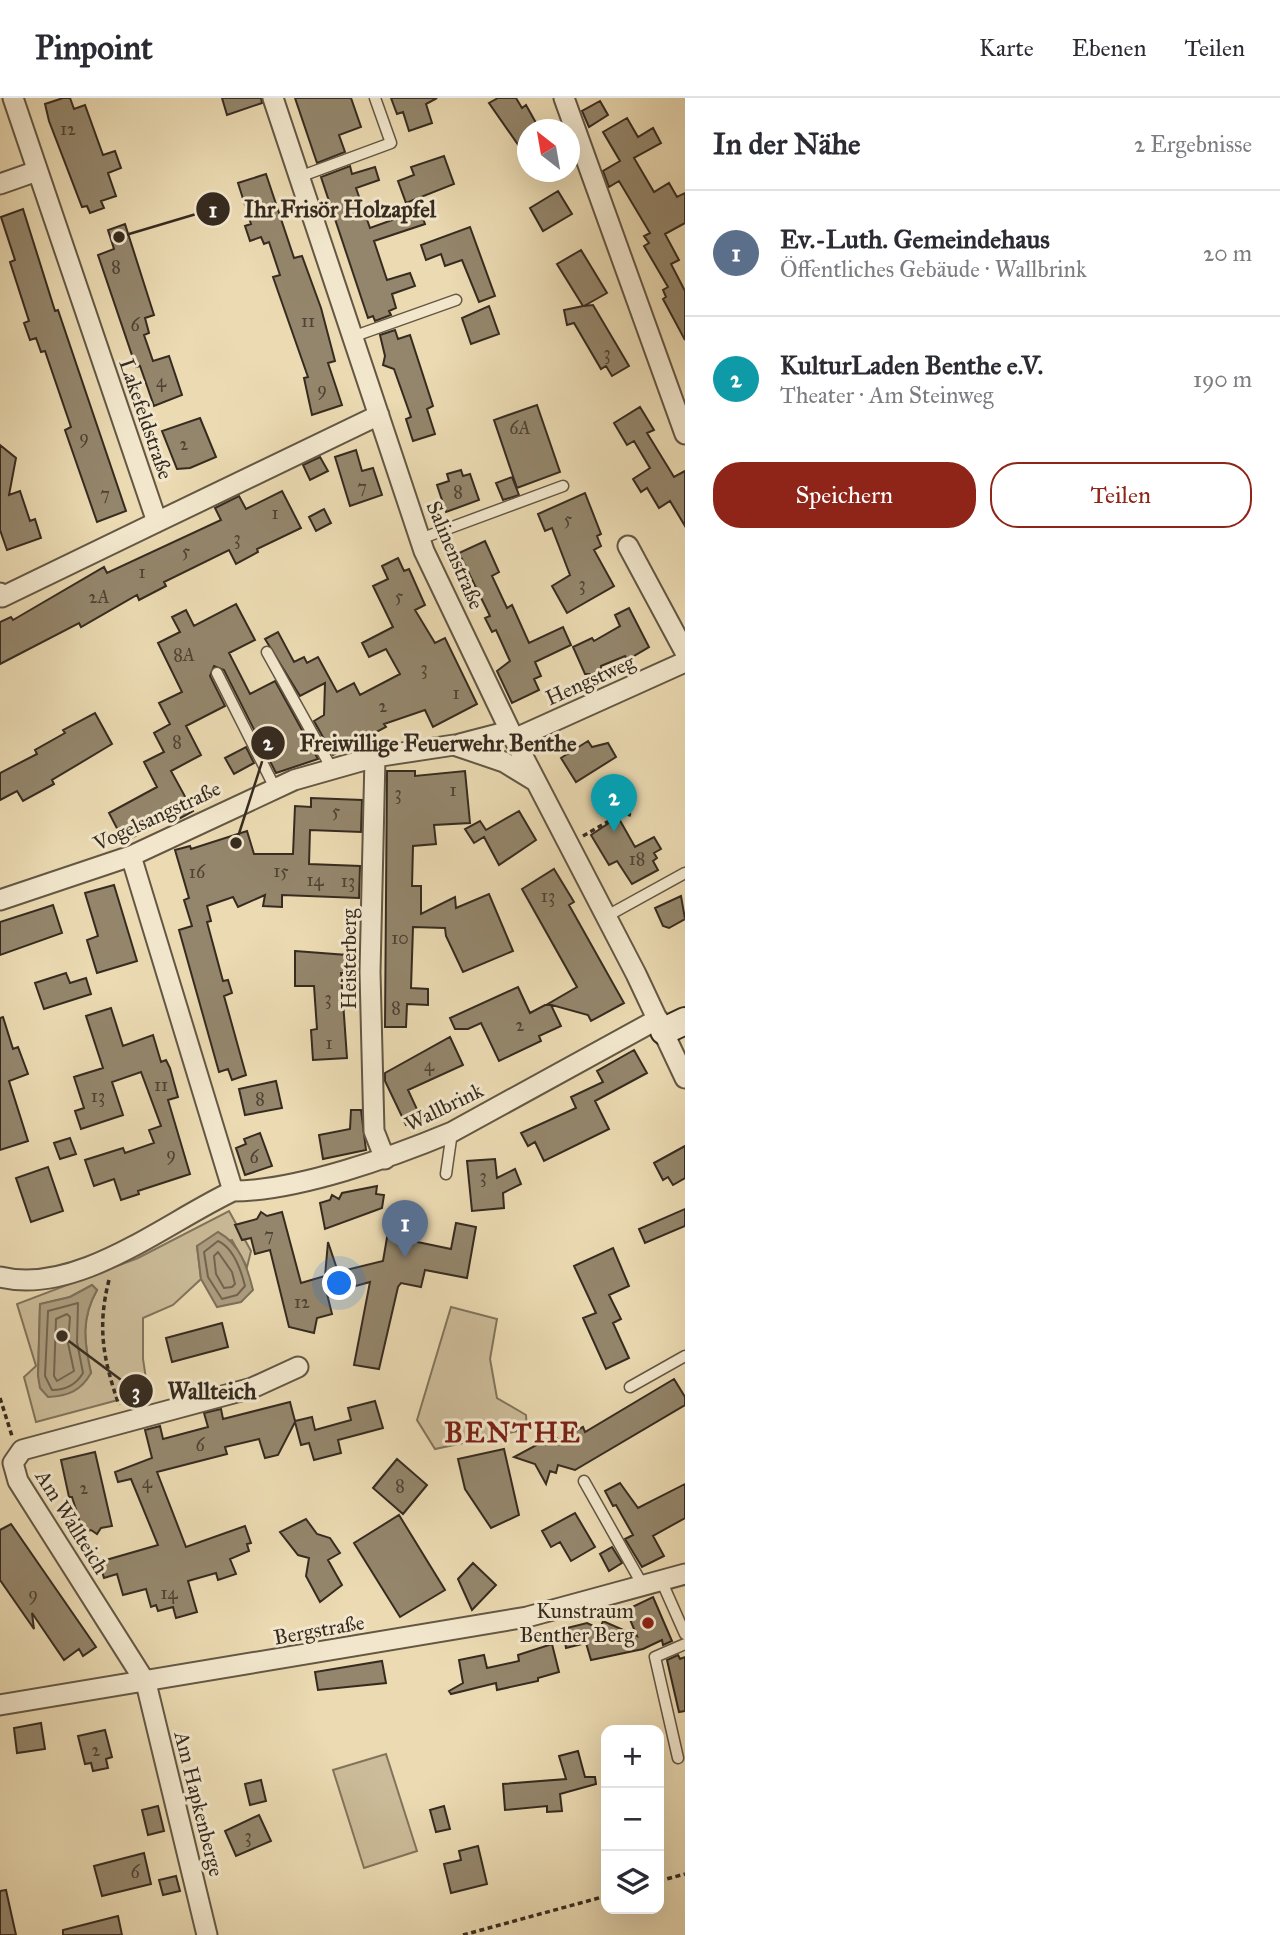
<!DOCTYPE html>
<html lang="de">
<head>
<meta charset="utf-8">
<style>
	:root { --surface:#fff; --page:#f2f2f3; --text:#2b2b33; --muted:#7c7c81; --line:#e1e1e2; --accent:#8f2418 }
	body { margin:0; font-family:"IM FELL Great Primer",serif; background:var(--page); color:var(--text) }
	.controls { position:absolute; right:21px; bottom:21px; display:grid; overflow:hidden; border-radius:14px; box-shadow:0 7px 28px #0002 }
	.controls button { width:63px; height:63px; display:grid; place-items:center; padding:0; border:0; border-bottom:2px solid var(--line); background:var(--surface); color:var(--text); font:35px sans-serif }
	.compass { position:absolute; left:517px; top:21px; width:63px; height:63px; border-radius:50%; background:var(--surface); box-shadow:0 7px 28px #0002; rotate:329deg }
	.you { position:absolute; left:340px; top:1186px; width:24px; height:24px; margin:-18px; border:5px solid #fff; border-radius:50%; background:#1a73e8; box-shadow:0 0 0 10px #1a73e833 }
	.badge { display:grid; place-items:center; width:46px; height:46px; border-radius:50%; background:var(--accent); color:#fff; font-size:23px; font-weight:700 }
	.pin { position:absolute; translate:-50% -58px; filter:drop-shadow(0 2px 4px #0008) }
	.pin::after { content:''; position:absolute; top:37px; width:24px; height:21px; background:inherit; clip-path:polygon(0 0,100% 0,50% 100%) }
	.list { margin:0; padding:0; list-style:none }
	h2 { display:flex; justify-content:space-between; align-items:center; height:91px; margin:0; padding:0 28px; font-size:30px }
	h2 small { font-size:23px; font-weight:400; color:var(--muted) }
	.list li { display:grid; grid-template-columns:46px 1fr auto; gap:21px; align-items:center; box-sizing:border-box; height:126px; padding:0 28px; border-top:2px solid var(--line) }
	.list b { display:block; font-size:26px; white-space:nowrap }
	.list p { margin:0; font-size:23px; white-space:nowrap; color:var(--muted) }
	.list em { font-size:23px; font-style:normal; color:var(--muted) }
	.actions { display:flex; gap:14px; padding:21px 28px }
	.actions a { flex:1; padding:16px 0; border:2px solid var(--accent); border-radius:28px; text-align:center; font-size:24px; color:var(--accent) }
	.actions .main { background:var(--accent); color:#fff }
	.icon { flex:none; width:38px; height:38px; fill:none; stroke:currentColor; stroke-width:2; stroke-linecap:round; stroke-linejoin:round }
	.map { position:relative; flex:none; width:685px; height:1837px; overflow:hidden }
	header { display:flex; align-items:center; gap:42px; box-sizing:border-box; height:98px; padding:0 35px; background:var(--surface); border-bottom:2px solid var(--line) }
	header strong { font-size:33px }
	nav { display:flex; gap:38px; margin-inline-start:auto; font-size:24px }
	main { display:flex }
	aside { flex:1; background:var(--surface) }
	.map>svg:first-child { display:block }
	.green { fill:#ccbc99; stroke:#81745c; stroke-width:2; fill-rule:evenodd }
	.water { fill:#ad9e80; stroke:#7d705a; stroke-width:2 }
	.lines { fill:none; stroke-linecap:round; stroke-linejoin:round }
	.shore { stroke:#726450; stroke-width:2 }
	.building { fill:#94866c; stroke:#362b20; stroke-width:2 }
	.lane-casing { stroke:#635744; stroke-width:13 }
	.street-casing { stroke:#635744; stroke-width:23 }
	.secondary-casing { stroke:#362b20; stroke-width:30 }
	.path { stroke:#362b20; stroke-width:3.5; stroke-dasharray:5 3.5; stroke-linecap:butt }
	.lane { stroke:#f2e7cd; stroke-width:10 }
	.street { stroke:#f2e7cd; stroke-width:19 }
	.secondary { stroke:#f2e7cd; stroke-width:26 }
	.poi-dot { fill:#8f2418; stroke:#f2e7cd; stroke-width:2.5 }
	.labels { text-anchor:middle; stroke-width:6; stroke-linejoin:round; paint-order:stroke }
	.number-label { font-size:18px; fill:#4e4233 }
	.street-label { font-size:21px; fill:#362b20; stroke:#f2e7cd }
	.poi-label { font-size:21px; fill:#362b20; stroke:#f2e7cd; text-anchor:end }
	.district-label { font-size:28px; font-weight:bold; letter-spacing:2px; fill:#7a1f14; stroke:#f2e7cd }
	.leader { fill:none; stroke:#362b20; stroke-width:2.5 }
	.callout-dot { fill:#362b20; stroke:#f2e7cd; stroke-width:2.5 }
	.mark-label { font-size:21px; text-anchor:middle; font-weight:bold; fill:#fff }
	.callout-label { font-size:23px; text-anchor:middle; font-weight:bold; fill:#362b20; stroke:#f2e7cd; stroke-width:6; stroke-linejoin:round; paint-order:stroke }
</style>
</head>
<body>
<header>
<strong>Pinpoint</strong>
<nav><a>Karte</a><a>Ebenen</a><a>Teilen</a></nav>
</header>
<main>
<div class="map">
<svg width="685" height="1837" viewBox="0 0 685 1837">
	<rect width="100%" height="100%" fill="#ebdab2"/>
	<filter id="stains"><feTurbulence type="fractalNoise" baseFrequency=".00286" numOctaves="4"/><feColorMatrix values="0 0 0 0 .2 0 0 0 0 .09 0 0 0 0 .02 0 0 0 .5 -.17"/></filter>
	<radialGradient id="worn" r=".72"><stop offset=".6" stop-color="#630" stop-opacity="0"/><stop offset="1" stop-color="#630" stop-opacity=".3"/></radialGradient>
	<path class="green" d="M229 1113 251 1153 247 1169 232 1142 197 1148 201 1181 173 1207 143 1220V1261L148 1294 36 1324 24 1279 36 1268 17 1206 138 1160ZM92 1187 97 1192C81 1220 84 1245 91 1275L38 1278 40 1206 70 1199Z
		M451 1209 497 1221 490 1261 497 1300 526 1317 527 1331 435 1351 417 1322Z
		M386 1656 417 1753 364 1770 333 1672Z"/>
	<path class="water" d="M218 1134C240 1146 247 1168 253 1192L241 1204 217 1209 201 1181 197 1148Z
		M92 1187 97 1192C81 1220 84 1244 91 1275 81 1293 68 1298 48 1299L40 1290 38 1278 40 1206 70 1199Z"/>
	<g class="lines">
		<path class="shore" d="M218 1143C234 1150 241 1172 245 1188L237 1197 222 1201 208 1179 204 1154Z
			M218 1154 232 1174 235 1186 232 1189 224 1190 216 1176 214 1158Z
			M78 1205 77 1244 83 1275C76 1287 66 1292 52 1292L45 1278 48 1213Z
			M67 1216 70 1219 68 1245 74 1273 57 1283 54 1278 56 1221Z"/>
	</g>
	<path class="building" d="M63 0H70L74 11 85 7 103 57 115 53 121 70 108 75 116 98 101 103 104 110 90 115 87 108 82 109 49 23 45 6Z
		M222 0H261L262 5 227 17Z
		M295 0H351L361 29 339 37 345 54 317 65Z
		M391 0H437L426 6 432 25 409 33 403 14 397 16Z
		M498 0H516L522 10 526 7 540 32H528V61L489 5Z
		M600 3 608 17 589 29 582 13Z
		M627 20 638 39 653 30 661 45 634 60 654 94 669 85 677 99 685 95V125L665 136 679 162 671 166 685 193V242L663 201 666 199 663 192 668 189 644 148 649 145 644 138 650 135 619 83 609 89 603 73 620 63 603 34Z
		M444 58 454 86 406 105 398 83 414 77 411 69Z
		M350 68 352 76 375 69 379 82 356 90 370 130 420 112 425 126 374 143 387 182 410 175 415 188 392 196 396 210 389 213 391 217 375 223 373 218 368 220 321 79Z
		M266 76 294 160 302 158 321 210 335 263 328 265 342 307 312 317 304 280 308 279 273 179 280 177 269 144 264 146 261 139 250 143 245 128 251 126 238 85Z
		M558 93 572 116 543 133 530 110Z
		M23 111 55 213 58 212 126 413 97 424 65 332 71 329 45 253 41 254 36 240 30 242 24 225 29 223 10 164 15 162 1 119Z
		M125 126 154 217 145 220 149 235 144 237 153 263 169 258 182 297 154 308 140 268 136 269 98 157 114 151 108 132Z
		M470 129 495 198 479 204 462 162 445 168 441 156 426 162 421 147Z
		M581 152 607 195 584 208 593 207 629 268 612 278 606 268 601 271 574 225 567 227 564 212 583 208 557 166Z
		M489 208 499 236 471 246 462 220Z
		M395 232 398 241 410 237 433 308 427 311 435 336 413 343 406 321 411 319 394 271 383 267 385 258 380 237Z
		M537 307 560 374 517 390 494 322Z
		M640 309 654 332 647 335 674 379 685 373V428L670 403 659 410 647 390 641 394 633 381 650 370 634 343 627 347 614 325Z
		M200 320 216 359 190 370 177 371 162 333Z
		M0 347 16 360 9 397 20 393 30 423 35 421 41 440 7 452 0 432Z
		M356 352 362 373 373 370 382 397 350 408 335 359Z
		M320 359 328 373 310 382 303 367Z
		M461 372 463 378 470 376 479 402 446 414 437 387 449 383 447 376Z
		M512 379 519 397 503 402 496 385Z
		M282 393 301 430 257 451 258 454 236 466 229 452 164 484 166 488 139 502 137 497 81 529 79 525 0 566V524L11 519 13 522 104 469 107 475 221 422 215 410 239 398 246 411Z
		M585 395 601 436 597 438 601 448 594 452 614 488 567 515 552 488 570 477 552 430 545 433 538 416Z
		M324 411 331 425 316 433 309 419Z
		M485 443 499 474 492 478 507 510 512 507 529 545 563 529 571 547 535 564 541 578 534 581 539 592 512 605 497 573 510 563 496 532 492 534 485 520 490 518 459 455Z
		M398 460 404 473 409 471 425 507 415 512 435 545 445 540 477 606 433 629 425 612 384 626 386 629 333 657 314 623 324 617 325 585 300 598 265 541 278 534 294 564 304 559 307 565 318 559 337 594 354 585 360 597 400 576 386 551 369 559 362 545 393 529 373 488 388 481 382 468Z
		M236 506 255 542 229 555 250 596 275 583 318 661 276 675 224 572 214 568 210 578 225 608 186 628 201 657 171 673 193 713 175 723 173 718 124 744 109 715 157 689 144 664 164 654 154 635 170 626 159 605 182 594 158 545 180 534 172 519 186 512 194 528Z
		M629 510 649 549 627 562 625 558 601 568V572L592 576H585L573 549 592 540 594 543 620 528 615 517Z
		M95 615 112 646 52 682 54 686 23 703 17 693 0 702V675L37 656 35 652 65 635 63 632Z
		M588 643 592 649 608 645 616 659 576 684 561 660Z
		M246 649 254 665 234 676 225 660Z
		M387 673H415V678L465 673 470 725 434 727 436 746 413 748 412 788H421V816L455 799 456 810 489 796 513 853 463 874 446 838 445 830 413 829 411 890 428 891V907L407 906 406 929H385Z
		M311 700 362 702 361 734 310 732 309 766 360 768 359 800 282 797V809L263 808 265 797 238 809 233 799 207 808 211 823 207 824 223 883 228 882 232 895 224 898 246 977 232 982 228 971 219 974 179 832 192 828 184 802 189 800 175 752 190 748 191 751 247 733 254 756H293L295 708 311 709Z
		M519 713 536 742 499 767 484 739 474 745 465 731 480 723 486 732Z
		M618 719 635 749 654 739 661 751 654 755 657 760 653 763 658 772 632 786 617 763 609 767 591 737Z
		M554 771 574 804 569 807 624 905 591 923 588 917 548 906 577 889 522 791Z
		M114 787 137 863 97 875 87 842 98 838 85 795Z
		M681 798 685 821 669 830 663 828 655 810Z
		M53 807 62 835 0 857V824Z
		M295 853 347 857V875H341L347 960 313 962 311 932 317 931 314 888H295Z
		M66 875 70 885 86 880 91 896 44 911 35 885Z
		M518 889 530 915 545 907H551L561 928 539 938 541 943 499 963 481 925 468 931H455L450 920Z
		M111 910 123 948 153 937 161 964 166 962 170 970 178 999 168 1002 190 1076 138 1093 139 1096 121 1102 114 1081 94 1088 85 1062 123 1050 125 1055 154 1045 149 1032 161 1028 141 974 112 984 123 1017 81 1031 75 1013 84 1010 74 979 103 970 86 918Z
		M3 919 13 951 18 949 28 976 9 983 28 1043 0 1052V920Z
		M450 939 463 967 408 992 421 1020 406 1027 385 983V975Z
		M634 952 647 975 595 1003 609 1031 544 1063 535 1044 528 1048 521 1035 576 1010 571 999 603 984 597 973Z
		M276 983 282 1010 245 1017 239 991Z
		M351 1012H361L366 1052 323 1061 319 1037 350 1031Z
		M260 1035 272 1068 245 1077 236 1050 246 1046 244 1041Z
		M70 1040 76 1056 60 1061 54 1045Z
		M685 1048V1080L673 1087 668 1079 663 1082 654 1065Z
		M495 1061 497 1080 515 1071 521 1086 503 1095 504 1110 472 1113 467 1063Z
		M48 1069 63 1113 31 1124 16 1080Z
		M377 1088 376 1096 384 1097 382 1110 325 1131 320 1105 330 1102 332 1097 339 1101 342 1095Z
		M685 1111V1128L645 1145 639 1131Z
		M261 1114 267 1118 282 1114 301 1185 325 1178 328 1144 338 1174 383 1163 389 1128 405 1131 403 1141 451 1151 456 1125 476 1129 467 1180 425 1172 421 1189 401 1185 398 1189 379 1271 354 1267 370 1184 327 1196 332 1216 317 1220 314 1235 289 1229 270 1152 255 1156 251 1140 242 1142 235 1127 257 1121Z
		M613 1150 629 1188 609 1197 621 1221 613 1225 629 1260 606 1271 583 1220 596 1215 574 1168Z
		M222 1225 228 1249 172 1264 166 1240Z
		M674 1281 685 1299V1307L575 1372 558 1367 556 1375 550 1373 546 1386 535 1366 514 1359 555 1337 558 1342 583 1329 585 1334Z
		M375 1303 383 1330 338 1342 341 1355 314 1362 309 1345 301 1347 295 1324 278 1357 265 1360 259 1341 225 1349 227 1356 157 1374 186 1449 245 1428 251 1445 247 1446 249 1453 230 1461 236 1476 218 1482 216 1475 188 1483 197 1514 176 1520 173 1509 158 1513 156 1507 151 1509 146 1491 123 1497 117 1476 104 1480 99 1464 158 1447 131 1381 118 1384 115 1374 152 1360 145 1332 160 1328 163 1341 208 1329 204 1315 221 1311 223 1321 290 1304 295 1323 312 1319 315 1332 351 1322 348 1310Z
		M504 1351 519 1417 491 1430 465 1391 458 1361Z
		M95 1354 112 1428 101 1430 97 1436 91 1432 83 1434 72 1399H69L61 1362Z
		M397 1361 427 1387 403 1416 373 1390Z
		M620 1385 638 1410 685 1386V1420L653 1438 664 1458 642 1469 625 1441 633 1437 616 1407 613 1408 605 1393Z
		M575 1415 595 1449 571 1463 560 1444 551 1449 542 1433Z
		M399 1417 445 1492 400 1519 354 1445Z
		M306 1421 317 1436 330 1440 340 1455 328 1462 342 1487 320 1504 306 1478 309 1460 298 1457 280 1434Z
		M11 1426 96 1549 83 1558 79 1551 64 1562 32 1515 34 1531 0 1482V1432Z
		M612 1449 622 1465 609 1473 600 1456Z
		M473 1465 496 1487 472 1512 458 1481Z
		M653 1499 672 1543 663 1547 662 1542 643 1551 591 1562 586 1545 566 1550 563 1531 587 1525 600 1531 603 1523 637 1538 626 1512Z
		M552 1546 559 1574 538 1580V1583L497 1592 496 1585 451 1596 449 1593 463 1585 459 1562 484 1557 487 1570 519 1563 518 1557Z
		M678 1557 680 1561 685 1559V1613L679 1614 667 1562Z
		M382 1563 386 1585 318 1592 315 1574Z
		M41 1625 45 1651 17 1655 14 1630Z
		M105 1632 112 1659 106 1661 108 1670 93 1673 91 1665 85 1666 78 1638Z
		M578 1653 585 1679H595L596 1686 560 1696 562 1713 547 1714V1708L505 1712 503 1686 566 1681 559 1658Z
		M261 1682 266 1703 250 1707 245 1686Z
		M158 1708 164 1733 148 1737 142 1712Z
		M444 1708 450 1731 436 1734 430 1712Z
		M259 1717 271 1743 236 1758 225 1733Z
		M478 1748 487 1786 451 1795 444 1766 461 1762 459 1753Z
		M144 1755 151 1786 102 1798 94 1768Z
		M176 1778 180 1793 163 1797 159 1782Z
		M6 1792 16 1837H0V1793Z
		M118 1818 122 1837H63V1832Z"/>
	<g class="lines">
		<g class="lane-casing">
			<path id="lane" d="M299 79 391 45 375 0
				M352 239 456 202
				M420 441 563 388
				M267 554 332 671
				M217 575 275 690
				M607 818 685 775
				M446 1076 452 1034
				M630 1289 685 1258
				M584 1383 642 1486
				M661 1482 685 1536
				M678 1660 655 1559 685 1546"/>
		</g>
		<g class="street-casing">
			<path id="street" d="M13 0 157 424 379 317
				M273 0 424 453 514 641 636 876 685 980
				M564 0 685 336
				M0 86 37 73
				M628 448 685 554
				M0 495 2 499 157 424
				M514 641 685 564
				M460 646 510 633
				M375 659 370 874 374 1033 385 1061
				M131 758 233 1093C297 1093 392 1059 452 1034L658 921
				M0 802 131 758 294 682 375 659 454 647 504 664 535 683
				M0 1179C77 1198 165 1125 233 1093
				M0 1607 527 1519 685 1476
				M207 1837 146 1585 18 1383 13 1365 22 1352 252 1290 298 1269"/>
		</g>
		<g class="secondary-casing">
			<path id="secondary" d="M664 933 685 923"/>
		</g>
		<path class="path" d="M583 738 623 715 631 717
			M109 1182C97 1229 103 1261 119 1307
			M0 1300 12 1338
			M659 1783 685 1776
			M463 1837 606 1798"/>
		<use href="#lane" class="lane"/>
		<use href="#street" class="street"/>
		<use href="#secondary" class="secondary"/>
	</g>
	<circle class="poi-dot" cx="648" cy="1525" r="7"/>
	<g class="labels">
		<g class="number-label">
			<text x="68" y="37">12</text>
			<text x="116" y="175">8</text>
			<text x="308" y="229">11</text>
			<text x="135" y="233">6</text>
			<text x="607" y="261">3</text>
			<text x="161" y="289">4</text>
			<text x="322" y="297">9</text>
			<text x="520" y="336">6A</text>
			<text x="84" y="345">9</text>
			<text x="184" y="352">2</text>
			<text x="362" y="395">7</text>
			<text x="458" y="400">8</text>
			<text x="105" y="402">7</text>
			<text x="275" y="421">1</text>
			<text x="568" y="427">5</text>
			<text x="237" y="446">3</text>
			<text x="186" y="459">5</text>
			<text x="142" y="480">1</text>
			<text x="582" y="492">3</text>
			<text x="399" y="504">5</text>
			<text x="99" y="505">2A</text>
			<text x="184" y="563">8A</text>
			<text x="424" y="576">3</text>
			<text x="456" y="601">1</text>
			<text x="383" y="614">2</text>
			<text x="177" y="650">8</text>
			<text x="453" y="698">1</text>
			<text x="398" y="701">3</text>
			<text x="336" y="719">5</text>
			<text x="637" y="767">18</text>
			<text x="281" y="779">15</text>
			<text x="197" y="780">16</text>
			<text x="315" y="788">14</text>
			<text x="348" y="789">13</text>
			<text x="548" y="804">13</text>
			<text x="400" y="846">10</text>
			<text x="328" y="906">3</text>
			<text x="396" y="916">8</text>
			<text x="520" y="933">2</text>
			<text x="329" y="951">1</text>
			<text x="429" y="973">4</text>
			<text x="161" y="993">11</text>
			<text x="98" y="1004">13</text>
			<text x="260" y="1007">8</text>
			<text x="171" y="1062">9</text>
			<text x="254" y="1065">6</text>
			<text x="483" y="1084">3</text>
			<text x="269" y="1143">7</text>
			<text x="302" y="1210">12</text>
			<text x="200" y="1353">6</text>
			<text x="147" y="1390">4</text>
			<text x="400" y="1394">8</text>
			<text x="84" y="1396">2</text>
			<text x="169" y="1501">14</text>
			<text x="33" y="1502">9</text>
			<text x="96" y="1658">2</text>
			<text x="248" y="1744">3</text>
			<text x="135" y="1780">6</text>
		</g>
		<g class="street-label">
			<text transform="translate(146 321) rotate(71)" y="7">Lakefeldstraße</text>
			<text transform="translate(455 457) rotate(67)" y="7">Salinenstraße</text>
			<text transform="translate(590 582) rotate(-24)" y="7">Hengstweg</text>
			<text transform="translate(157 718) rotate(-25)" y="7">Vogelsangstraße</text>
			<text transform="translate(349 861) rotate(-90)" y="7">Heisterberg</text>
			<text transform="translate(444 1009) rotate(-26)" y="7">Wallbrink</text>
			<text transform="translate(72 1424) rotate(58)" y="7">Am Wallteich</text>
			<text transform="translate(319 1532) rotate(-10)" y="7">Bergstraße</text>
			<text transform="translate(199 1706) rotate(76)" y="7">Am Hapkenberge</text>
		</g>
		<g class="poi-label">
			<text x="634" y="1520">Kunstraum<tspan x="634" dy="24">Benther Berg</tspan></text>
		</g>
		<g class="district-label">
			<text x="513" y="1344">BENTHE</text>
		</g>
	</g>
	<path class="leader" d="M119 139L213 111M236 745L268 645M62 1238L136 1293"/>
	<g class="callout-dot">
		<circle cx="119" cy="139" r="7"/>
		<circle cx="236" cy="745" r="7"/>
		<circle cx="62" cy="1238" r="7"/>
		<circle cx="213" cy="111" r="18"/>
		<circle cx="268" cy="645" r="18"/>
		<circle cx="136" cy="1293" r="18"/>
	</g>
	<g class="mark-label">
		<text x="213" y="119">1</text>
		<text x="268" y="652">2</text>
		<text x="136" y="1301">3</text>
	</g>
	<g class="callout-label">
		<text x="340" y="119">Ihr Frisör Holzapfel</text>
		<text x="438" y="653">Freiwillige Feuerwehr Benthe</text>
		<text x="212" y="1301">Wallteich</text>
	</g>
	<rect width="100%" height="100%" filter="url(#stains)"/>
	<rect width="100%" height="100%" fill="url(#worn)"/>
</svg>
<div class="controls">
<button>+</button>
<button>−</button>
<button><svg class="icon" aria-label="layers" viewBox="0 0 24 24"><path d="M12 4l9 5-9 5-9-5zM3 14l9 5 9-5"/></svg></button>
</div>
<svg class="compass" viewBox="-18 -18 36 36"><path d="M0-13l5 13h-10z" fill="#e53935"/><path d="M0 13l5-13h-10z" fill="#7c7c81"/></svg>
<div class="you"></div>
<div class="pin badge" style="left:405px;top:1160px;background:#5c6f8a">1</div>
<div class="pin badge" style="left:614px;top:734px;background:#0f9aa8">2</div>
</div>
<aside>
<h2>In der Nähe<small>2 Ergebnisse</small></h2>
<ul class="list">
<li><span class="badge" style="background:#5c6f8a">1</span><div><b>Ev.-Luth. Gemeindehaus</b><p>Öffentliches Gebäude · Wallbrink</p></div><em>20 m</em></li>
<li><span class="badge" style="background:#0f9aa8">2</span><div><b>KulturLaden Benthe e.V.</b><p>Theater · Am Steinweg</p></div><em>190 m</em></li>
</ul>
<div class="actions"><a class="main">Speichern</a><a>Teilen</a></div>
</aside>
</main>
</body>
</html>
